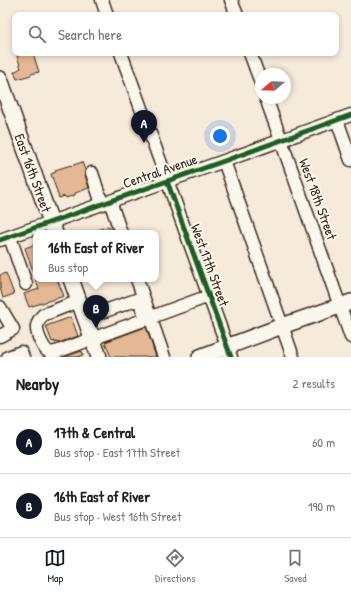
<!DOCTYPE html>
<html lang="en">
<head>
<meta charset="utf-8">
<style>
	:root { --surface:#fff; --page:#f6f6f6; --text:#222; --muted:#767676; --line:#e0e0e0; --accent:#111827 }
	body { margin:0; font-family:"Patrick Hand",sans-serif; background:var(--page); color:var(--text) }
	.compass { position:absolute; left:255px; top:68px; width:36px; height:36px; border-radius:50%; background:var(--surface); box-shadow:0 2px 6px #0003; rotate:251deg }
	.you { position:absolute; left:220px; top:136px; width:14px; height:14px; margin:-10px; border:3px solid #fff; border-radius:50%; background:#1a73e8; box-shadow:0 0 0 6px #1a73e833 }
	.badge { display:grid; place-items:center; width:26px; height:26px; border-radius:50%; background:var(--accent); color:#fff; font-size:13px; font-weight:700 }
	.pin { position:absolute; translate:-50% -33px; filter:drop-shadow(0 1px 2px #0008) }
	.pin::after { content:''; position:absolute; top:21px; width:14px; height:12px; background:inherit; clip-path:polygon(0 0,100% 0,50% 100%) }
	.popup { position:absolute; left:33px; top:230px; width:126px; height:52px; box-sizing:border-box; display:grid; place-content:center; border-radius:8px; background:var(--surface); filter:drop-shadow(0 1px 3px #0005); font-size:13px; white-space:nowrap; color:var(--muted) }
	.popup b { font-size:15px; color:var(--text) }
	.popup::after { content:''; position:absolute; left:50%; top:100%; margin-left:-8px; border:8px solid transparent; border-top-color:var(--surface) }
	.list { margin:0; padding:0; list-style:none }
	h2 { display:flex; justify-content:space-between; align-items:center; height:52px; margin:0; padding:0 16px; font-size:17px }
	h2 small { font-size:13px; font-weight:400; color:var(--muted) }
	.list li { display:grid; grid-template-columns:26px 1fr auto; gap:12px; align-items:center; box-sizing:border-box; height:64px; padding:0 16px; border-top:1px solid var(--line) }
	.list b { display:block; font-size:15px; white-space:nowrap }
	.list p { margin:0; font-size:13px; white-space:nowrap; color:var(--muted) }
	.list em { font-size:13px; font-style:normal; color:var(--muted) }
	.icon { flex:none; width:22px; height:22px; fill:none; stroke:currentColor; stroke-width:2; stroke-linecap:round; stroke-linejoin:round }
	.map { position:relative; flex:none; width:351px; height:357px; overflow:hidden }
	.search { position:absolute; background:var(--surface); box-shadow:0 2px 6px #0003; left:12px; right:12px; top:12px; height:44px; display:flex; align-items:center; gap:10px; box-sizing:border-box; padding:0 14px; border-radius:8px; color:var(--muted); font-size:15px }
	.sheet { height:180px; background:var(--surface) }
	nav { display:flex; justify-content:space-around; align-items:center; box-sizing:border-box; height:56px; border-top:1px solid var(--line); background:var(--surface); font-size:11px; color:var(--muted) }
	nav a { display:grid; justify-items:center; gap:2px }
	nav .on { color:var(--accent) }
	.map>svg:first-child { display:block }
	.building { fill:#e4b894; stroke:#3b2a1e }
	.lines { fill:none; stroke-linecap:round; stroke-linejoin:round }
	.minor-casing { stroke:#3b2a1e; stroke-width:15 }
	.major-casing { stroke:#3b2a1e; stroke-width:18 }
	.minor { stroke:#fbf7ec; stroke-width:12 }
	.major { stroke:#fbf7ec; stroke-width:15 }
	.cycleway-casing { stroke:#fbf7ec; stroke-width:8 }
	.cycleway { stroke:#1b5e20; stroke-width:5 }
	.labels { text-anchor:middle; stroke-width:4; stroke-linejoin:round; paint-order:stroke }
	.street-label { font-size:14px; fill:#3b2a1e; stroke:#fbf7ec }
</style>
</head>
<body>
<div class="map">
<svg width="351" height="357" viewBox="0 0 351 357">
	<rect width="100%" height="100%" fill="#f6eada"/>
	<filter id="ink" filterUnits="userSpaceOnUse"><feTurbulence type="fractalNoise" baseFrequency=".025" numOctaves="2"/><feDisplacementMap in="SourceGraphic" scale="8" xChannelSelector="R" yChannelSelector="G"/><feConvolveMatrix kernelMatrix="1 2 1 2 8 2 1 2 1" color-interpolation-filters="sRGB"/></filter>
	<g filter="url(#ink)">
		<path class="building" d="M30 53H33L39 72 31 74V75L17 79 14 72 21 68 17 56 23 54 24 55Z
			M82 162 85 170V175L89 188 75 193V195L66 198 65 196 59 198 51 174 56 172 55 170 71 165V166Z
			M109 226 111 233H91V232Z
			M36 244V277H35L25 248Z
			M6 273 14 294 3 298 0 288V275Z
			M35 279H57L64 296 29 307 24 294 39 289Z
			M71 317 78 336 58 343V342L55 343V341L52 342 46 326Z
			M146 327 156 357H111L105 342Z
			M82 351 83 355 78 357H64Z"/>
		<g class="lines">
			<g class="minor-casing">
				<path id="minor" d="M102 0 107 15
					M231 0 237 15
					M121 53 231 357
					M250 53 261 83
					M266 98 351 337
					M337 120 351 160
					M224 161 293 357
					M92 173 102 204
					M110 201 121 233
					M10 237 26 284
					M0 240 224 161 351 115
					M137 279 164 357
					M79 301 43 315C40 318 38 321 37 326 36 333 43 349 49 352 52 353 55 352 59 351L146 319 139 299 85 318
					M0 307 13 329 0 336
					M146 319 209 296
					M8 357 21 352 23 357"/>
			</g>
			<g class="major-casing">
				<path id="major" d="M0 79 55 233
					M71 279 99 357
					M200 357 282 326 351 302"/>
			</g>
			<use href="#minor" class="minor"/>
			<use href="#major" class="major"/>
			<g class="cycleway-casing">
				<path id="cycleway" d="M167 181 231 357
					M0 240 224 161 351 115"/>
			</g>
			<use href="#cycleway" class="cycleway"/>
		</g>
	</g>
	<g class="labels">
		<g class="street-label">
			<text transform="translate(160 171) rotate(-19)" y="5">Central Avenue</text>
			<text transform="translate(33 173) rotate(70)" y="5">East 16th Street</text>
			<text transform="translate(318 199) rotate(70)" y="5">West 18th Street</text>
			<text transform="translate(210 265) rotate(70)" y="5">West 17th Street</text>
		</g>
	</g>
</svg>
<svg class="compass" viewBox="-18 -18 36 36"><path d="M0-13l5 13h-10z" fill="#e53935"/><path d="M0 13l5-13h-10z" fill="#767676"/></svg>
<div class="you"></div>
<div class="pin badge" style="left:144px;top:143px">A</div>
<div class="pin badge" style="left:96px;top:328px">B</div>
<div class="popup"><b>16th East of River</b>Bus stop</div>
<div class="search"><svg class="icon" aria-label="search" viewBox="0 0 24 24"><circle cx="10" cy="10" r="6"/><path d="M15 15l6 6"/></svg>Search here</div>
</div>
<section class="sheet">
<h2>Nearby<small>2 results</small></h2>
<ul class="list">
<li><span class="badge">A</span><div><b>17th &amp; Central</b><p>Bus stop · East 17th Street</p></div><em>60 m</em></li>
<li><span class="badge">B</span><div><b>16th East of River</b><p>Bus stop · West 16th Street</p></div><em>190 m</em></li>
</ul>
</section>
<nav>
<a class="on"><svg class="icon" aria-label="map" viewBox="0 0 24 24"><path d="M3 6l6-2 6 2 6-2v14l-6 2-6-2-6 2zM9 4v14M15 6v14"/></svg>Map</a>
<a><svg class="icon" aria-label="directions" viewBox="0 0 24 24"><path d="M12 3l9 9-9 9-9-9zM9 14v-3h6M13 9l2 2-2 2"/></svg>Directions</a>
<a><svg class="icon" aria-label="saved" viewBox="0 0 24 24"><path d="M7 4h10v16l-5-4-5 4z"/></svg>Saved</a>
</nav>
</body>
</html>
